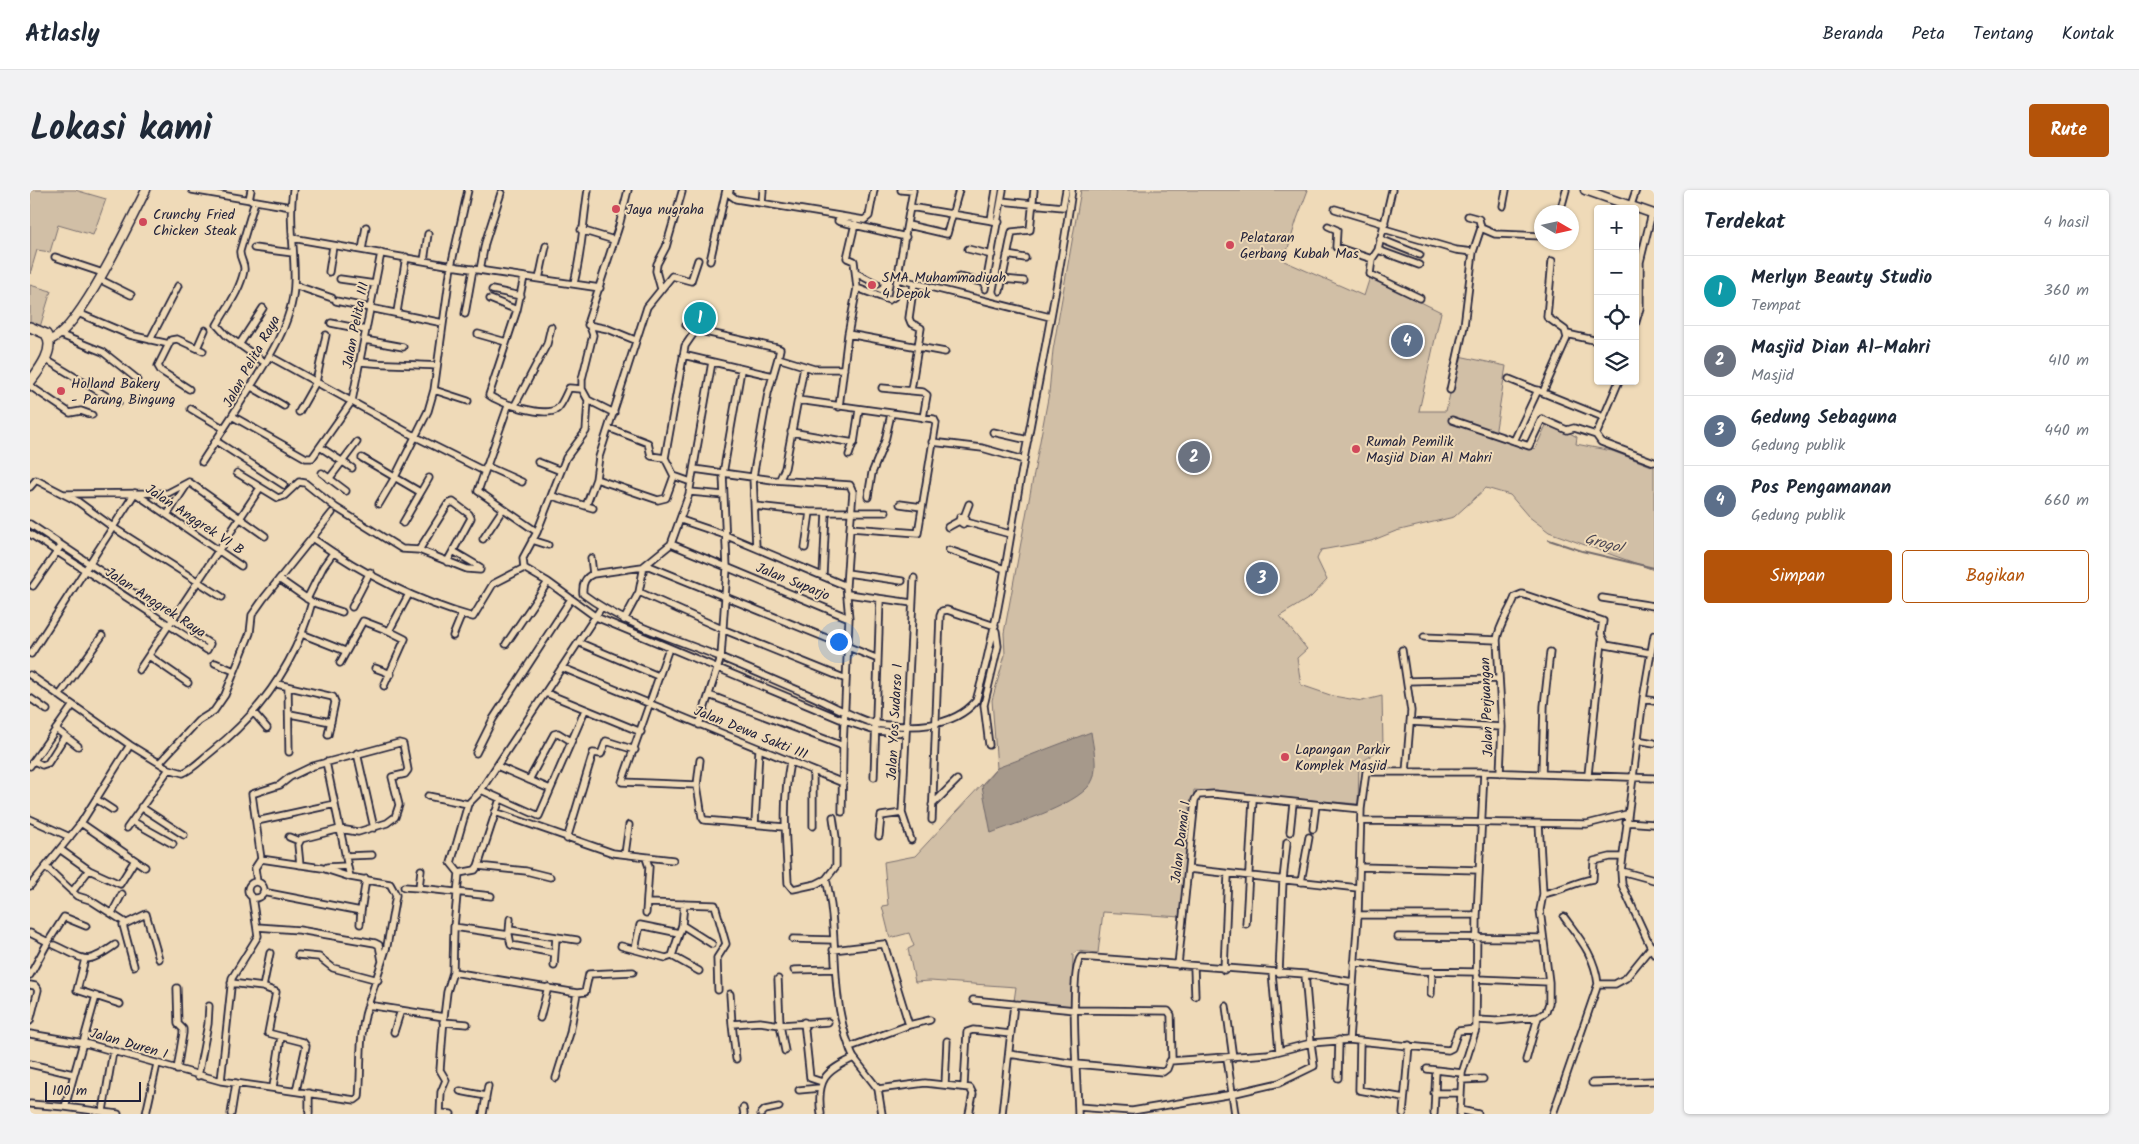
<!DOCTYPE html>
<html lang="id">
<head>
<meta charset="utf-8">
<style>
	:root { --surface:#fff; --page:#f2f2f3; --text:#1f2937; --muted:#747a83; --line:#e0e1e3; --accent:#b45309 }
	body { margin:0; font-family:Kalam,sans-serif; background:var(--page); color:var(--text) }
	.controls { position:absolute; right:15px; top:15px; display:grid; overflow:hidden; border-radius:5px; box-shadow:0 1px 4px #0004 }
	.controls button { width:45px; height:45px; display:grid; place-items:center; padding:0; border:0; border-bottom:1px solid var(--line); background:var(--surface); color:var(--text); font:25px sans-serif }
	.compass { position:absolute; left:1504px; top:15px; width:45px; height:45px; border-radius:50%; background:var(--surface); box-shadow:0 1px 4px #0004; rotate:99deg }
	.scale { position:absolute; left:15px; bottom:12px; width:96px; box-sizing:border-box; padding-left:5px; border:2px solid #22223b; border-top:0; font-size:14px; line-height:18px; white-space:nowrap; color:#22223b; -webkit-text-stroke:4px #efdab8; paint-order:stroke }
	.you { position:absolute; left:808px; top:451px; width:18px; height:18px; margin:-12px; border:4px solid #fff; border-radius:50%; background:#1a73e8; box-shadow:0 0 0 8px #1a73e833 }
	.badge { display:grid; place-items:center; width:32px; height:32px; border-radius:50%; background:var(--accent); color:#fff; font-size:16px; font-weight:700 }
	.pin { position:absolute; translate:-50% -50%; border:2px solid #fff; box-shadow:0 1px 5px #0006 }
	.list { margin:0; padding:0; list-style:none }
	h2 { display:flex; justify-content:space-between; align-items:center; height:65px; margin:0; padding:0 20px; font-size:21px }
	h2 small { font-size:16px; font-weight:400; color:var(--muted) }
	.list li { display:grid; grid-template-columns:32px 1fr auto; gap:15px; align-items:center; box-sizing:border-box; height:70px; padding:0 20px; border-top:1px solid var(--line) }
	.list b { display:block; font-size:19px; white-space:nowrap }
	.list p { margin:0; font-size:16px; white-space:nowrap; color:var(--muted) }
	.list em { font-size:16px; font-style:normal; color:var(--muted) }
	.actions { display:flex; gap:10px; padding:15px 20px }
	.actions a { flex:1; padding:11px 0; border:1px solid var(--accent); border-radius:5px; text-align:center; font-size:18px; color:var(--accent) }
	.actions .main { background:var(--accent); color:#fff }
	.icon { flex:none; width:28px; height:28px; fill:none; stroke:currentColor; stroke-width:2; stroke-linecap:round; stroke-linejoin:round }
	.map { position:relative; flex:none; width:1624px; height:924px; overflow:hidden; border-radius:5px }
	header { display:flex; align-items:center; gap:30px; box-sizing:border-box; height:70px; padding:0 25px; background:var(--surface); border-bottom:1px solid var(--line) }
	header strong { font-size:24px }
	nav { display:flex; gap:28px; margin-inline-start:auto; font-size:18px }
	.intro { display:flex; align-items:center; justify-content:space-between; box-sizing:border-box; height:120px; padding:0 30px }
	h1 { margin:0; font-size:35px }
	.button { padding:12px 22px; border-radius:5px; background:var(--accent); color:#fff; font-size:18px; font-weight:700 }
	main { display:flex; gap:30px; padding:0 30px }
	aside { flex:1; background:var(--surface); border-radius:5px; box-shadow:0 1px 4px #0004 }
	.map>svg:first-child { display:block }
	.green { fill:#d1bfa6; stroke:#7a7070 }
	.water { fill:#a6998b; stroke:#71696b }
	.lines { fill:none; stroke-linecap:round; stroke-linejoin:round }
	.stream { stroke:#71696b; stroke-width:2 }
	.minor-casing { stroke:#22223b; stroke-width:9 }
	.secondary-casing { stroke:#22223b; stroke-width:11 }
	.trunk-casing { stroke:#22223b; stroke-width:12 }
	.minor { stroke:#efdab8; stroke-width:5.5 }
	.secondary { stroke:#efdab8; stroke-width:8 }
	.trunk { stroke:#efdab8; stroke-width:9 }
	.poi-dot { fill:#d1495b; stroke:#efdab8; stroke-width:2 }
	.labels { text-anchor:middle; stroke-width:4; stroke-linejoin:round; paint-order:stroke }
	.poi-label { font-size:14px; fill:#22223b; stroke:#efdab8; text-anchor:start }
	.street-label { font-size:14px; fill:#22223b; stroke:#efdab8 }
	.water-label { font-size:15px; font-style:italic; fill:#4a4653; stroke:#efdab8 }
</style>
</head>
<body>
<header>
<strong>Atlasly</strong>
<nav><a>Beranda</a><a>Peta</a><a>Tentang</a><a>Kontak</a></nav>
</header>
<div class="intro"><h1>Lokasi kami</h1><a class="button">Rute</a></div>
<main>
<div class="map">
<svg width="1624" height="924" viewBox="0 0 1624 924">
	<rect width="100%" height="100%" fill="#efdab8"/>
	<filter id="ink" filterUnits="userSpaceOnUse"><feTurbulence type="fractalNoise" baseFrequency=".02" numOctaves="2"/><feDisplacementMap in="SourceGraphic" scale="10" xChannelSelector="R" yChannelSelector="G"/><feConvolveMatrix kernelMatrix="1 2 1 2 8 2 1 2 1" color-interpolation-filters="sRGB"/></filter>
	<g filter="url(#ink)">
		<path class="green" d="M0 0H45L76 9 63 45 28 35 20 62 7 60 0 84Z
			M1051 0H1278L1267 29 1254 71 1334 106 1340 87 1411 122 1389 221H1416L1429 166 1476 176 1465 245 1505 259 1518 231 1547 247 1546 254 1582 261 1624 277V380L1519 342 1498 326 1480 305 1456 298 1424 327 1366 341 1341 351 1291 360 1287 369 1297 390 1281 407 1250 426 1277 459 1267 468 1271 495 1303 506 1332 511 1352 506 1353 557 1329 574 1328 614 1164 600 1151 727 1073 722 1068 763 1047 761 1043 764 1042 818 984 811 986 797 900 791 885 792 878 759 884 756 879 743 860 748 852 716 858 715 854 672 885 666 967 578 962 510 975 465 974 443 1019 203 1023 160Z
			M0 95 21 101 10 137 0 134Z"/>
		<path class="water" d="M1061 542C1063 557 1068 575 1063 589 1055 613 984 634 961 643L952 596 967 578Z"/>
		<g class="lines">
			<path class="stream" d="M1519 350 1552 361 1624 378"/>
			<g class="minor-casing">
				<path id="minor" d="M162 0 261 17
					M263 0C258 32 266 64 264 96 262 141 225 188 202 226L276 268H282L322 211 351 63
					M700 0 699 4 706 9 834 30 839 26 844 0
					M871 0 883 1
					M1362 0 1348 60 1342 69 1340 84 1390 108
					M219 10 221 0
					M225 11 210 61C209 68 215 73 214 80 211 99 196 119 187 135L196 145 234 172
					M971 11 1033 17 1036 0
					M732 13 733 0
					M1601 15 1606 0
					M1473 16 1476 0
					M880 17 969 32
					M1305 19 1355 34
					M1530 22 1536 0
					M961 30 966 0
					M808 31 876 47
					M878 35 917 44 929 0
					M1298 36 1307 40 1306 57 1342 69
					M1451 38 1465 44 1512 46
					M1354 39 1426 60 1443 62
					M551 40 584 50
					M262 48 428 77 570 98
					M1350 49 1390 65
					M224 58 263 63
					M938 59 962 65
					M332 60 336 37
					M1348 60 1389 75
					M977 65 995 68
					M25 67 73 83
					M394 71 398 44
					M680 71 696 0
					M450 80 455 53 471 3
					M299 82 303 56
					M826 83 847 94
					M494 87 487 120 459 205C468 213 516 228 527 219 532 215 536 204 539 198L552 199V189L563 145 558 131 589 36 598 0
					M929 87 956 93
					M69 89 101 105
					M310 89 345 94
					M509 89 516 56
					M868 89 1020 127
					M973 89 994 91
					M544 93C552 62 553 31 558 0
					M264 95 302 108
					M827 98 859 110 864 107 883 0
					M631 99 626 81 627 74 636 57 652 2
					M955 99 973 0
					M462 100 491 106
					M970 101 982 42 1000 40 1004 0
					M460 109 487 120
					M306 111 413 133
					M367 122 376 67
					M48 123 100 145 139 154 128 176 131 181 159 199
					M435 124 443 79
					M301 133 336 140
					M558 135 578 139 605 150
					M656 135 666 140 747 158 750 159 748 168 784 179H814
					M1605 135 1610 118V72L1622 23
					M448 144 476 152
					M818 144 915 162
					M1537 144 1568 151
					M31 145 73 162 107 189
					M120 150 148 96
					M335 150 373 157
					M139 154 141 150 147 149 173 161
					M209 155 233 118
					M167 158 175 140
					M653 165 743 186
					M239 166 386 247 454 281
					M15 169 88 213
					M331 172C357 175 380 174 407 176
					M1479 189 1573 227
					M1589 191 1566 245 1571 252 1624 272
					M0 196 40 223 51 221 62 225
					M220 196 254 216
					M852 198 893 202 897 205 893 228
					M552 199 558 210 556 241 536 268 507 342 493 368 494 378 518 392 566 427 815 531 845 541 876 543
					M404 200 438 211
					M881 200 891 138 881 133 879 128 884 93
					M1420 200 1434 136 1443 62 1451 38 1449 29 1438 26
					M1513 202 1537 148 1535 140 1517 127 1522 71
					M558 210 584 223
					M485 215 517 154 521 137
					M478 216 448 301 507 342
					M809 217 818 144 827 98 824 71 817 68 825 34
					M161 219 193 238
					M269 222 286 192 296 145
					M1422 230 1499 256 1512 229 1537 240 1544 238 1566 245
					M579 238 618 253 621 266 635 268
					M761 242 824 253 829 220
					M963 242 998 250
					M186 251 254 295
					M1484 251 1508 200
					M902 252 952 258 994 270
					M290 257 322 278
					M819 265 823 253
					M332 268 390 302
					M172 272 202 226
					M508 272 531 281
					M456 276 492 292
					M664 279 743 290 820 295 823 302 820 338
					M207 283 248 308 254 306 269 292 275 293 305 317 372 359 389 360 437 379 450 380V377L423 361
					M292 283 316 301
					M299 289 327 252
					M566 289 628 310 636 308 644 286
					M750 289 755 278 774 177
					M159 292 235 346
					M661 292 644 286 635 268 655 156 666 140
					M0 297 6 290 47 311 84 338 192 407
					M660 302 694 305
					M35 304 138 303 159 292
					M522 306 563 318
					M838 307 842 283 855 251 861 224
					M349 314 365 287 398 221 404 200 421 76 438 0
					M870 314 892 317
					M556 316 566 289 569 267 617 117 642 86 661 91 668 70
					M725 316 780 322H856
					M137 325 158 293
					M930 327 936 329 933 334 929 331Z
					M934 327 939 314
					M651 330 695 345 816 396 820 338 888 343 906 233 904 229 768 210
					M936 332 980 344
					M373 333 399 288
					M0 334 180 454 177 460 0 344
					M918 337 929 331
					M282 348C330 382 385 411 443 427L463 394 494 378
					M453 349 473 319
					M502 350 518 355
					M641 354 819 428
					M726 357 723 287 738 203 748 168
					M775 358 780 322
					M389 360 418 314 423 312 439 324 441 328 417 372
					M919 360 975 379
					M561 368 563 384
					M614 376 641 354 659 304 682 172
					M817 383 872 391
					M793 386 796 322
					M3 396 29 359
					M609 402 692 439 816 489
					M818 404 882 413
					M1572 408 1624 416
					M277 409 293 377 303 363
					M282 412 312 422
					M322 417 340 382
					M594 430 609 402 614 376
					M272 444 315 461
					M1624 445 1613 509 1591 681 1592 695 1624 764
					M423 446 432 424
					M1394 447 1467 450
					M550 453 628 486
					M476 454 518 392
					M639 458 592 592 667 595 672 627 674 630 754 637
					M1372 460 1381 521 1376 582
					M1 464 105 303 211 376
					M119 466 158 493
					M848 469 619 376 563 384C555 387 552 395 553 404 594 435 643 448 690 467 720 479 748 492 777 504 794 511 832 532 847 534 881 538 922 539 946 511 968 435 978 357 992 280 1009 187 1029 94 1042 0
					M185 473 204 481
					M310 473 333 431 359 441
					M345 478 361 484
					M533 478 813 593
					M109 480 230 298
					M0 485 100 555 139 579 153 583C163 579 172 569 181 562 230 523 266 473 282 412L249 389
					M1377 491 1467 489
					M247 494 303 507 305 512 298 545
					M354 496 375 449 359 441 379 404
					M258 497 259 562
					M516 503 611 542
					M679 505 813 556
					M29 506 72 446
					M0 508 17 520
					M1613 509 1624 511
					M224 523 237 538
					M260 524 301 532
					M1380 532 1472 537
					M669 535 691 467 697 378 693 284 711 180
					M26 539 48 556
					M1607 550 1624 553
					M959 555 954 515 968 456 966 441
					M327 563 344 638
					M446 563 463 529 541 409
					M4 571 12 575 18 573 35 546
					M130 572 168 531 184 521 195 505 220 443 222 425 234 408 302 323
					M296 572 320 687
					M760 572C752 613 756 652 758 693L763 699 786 694 796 689C809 740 800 796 816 847 819 854 820 862 824 868 795 881 786 890 791 924
					M0 576 43 515
					M467 576 520 599
					M1454 582 1447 725 1446 839 1428 841 1422 858 1418 860 1319 850 1328 725 1331 619 1336 582H1454L1624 588
					M1470 583 1472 537 1467 450C1469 434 1479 423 1485 407L1492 404 1573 431 1571 444 1576 455 1620 463
					M1512 584 1514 516 1520 462
					M1558 585 1572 451
					M844 587 850 409
					M499 590 524 544 528 543 541 551
					M667 595 670 570
					M451 600 509 626 555 520
					M398 606 438 614
					M66 609 83 620
					M902 615 927 590
					M111 617 154 645
					M465 622 583 663 643 670
					M812 622 813 556 819 428 816 396
					M0 629 40 647
					M902 630 910 426 912 421 917 420 965 436
					M102 631 143 654
					M227 631 305 614
					M1332 631 1557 634 1597 624
					M1596 632 1624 634
					M51 633 115 677
					M725 634 729 560
					M783 636V582
					M97 638 139 579
					M1283 639 1286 615
					M1260 642 1263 613
					M849 646 851 626 872 623
					M259 647 269 651
					M537 649 563 563 571 564 576 551 605 560
					M881 650 872 623 884 388
					M31 660 59 680
					M595 664 599 635
					M315 666 342 665
					M231 669 222 604 250 595 260 587 283 576 369 553 373 554 378 580 375 584 362 587 369 615 365 627 357 633 328 642 310 639 271 649 268 655 270 675
					M448 676 496 681 520 687
					M16 677 47 706 60 710 96 733
					M297 677 317 676
					M1329 677 1449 680
					M1158 679 1328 698
					M391 680 389 698 461 706
					M1591 681 1624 690
					M429 683 421 673 438 614 449 603 571 418
					M796 689 806 676V648L803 627
					M227 692 225 678 231 669 292 678 320 687 360 694 366 705 357 756 338 815
					M1271 692 1279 647
					M218 700a8 8 0 1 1 16 0a8 8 0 1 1-16 0Z
					M0 696 51 633 100 555
					M374 697 389 698
					M42 702 59 680 90 694 105 670
					M233 702 331 721 336 689
					M1513 704C1530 701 1545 692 1563 689L1564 671 1580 667H1592
					M222 707 228 746 202 788 191 891 325 910 329 907C332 876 328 845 338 815L414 827
					M617 713 685 715 696 754 687 768 688 800
					M654 714 652 735 682 754
					M82 723 92 704
					M616 723 619 677 616 668
					M1328 725H1447
					M330 734 331 721
					M1216 734 1223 609
					M652 735 642 766 669 781
					M227 737 269 740 345 753 349 755 352 771
					M424 737 479 745 481 755 524 763
					M480 740 547 750
					M0 743 18 752 34 727 56 736
					M479 743 480 729
					M1368 747 1513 748
					M763 749 803 750
					M24 755C56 769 54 777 85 755
					M591 756 636 768 642 766
					M605 759 610 735 649 743
					M803 760 854 754 879 835
					M268 765 289 767 303 778 348 790
					M55 769 47 800 90 814
					M1324 772 1387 781 1447 782
					M1148 775 1165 610 1168 605 1184 604 1331 619
					M104 776 93 735 116 724 129 769
					M524 776 526 747
					M1164 777 1165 806
					M764 780 805 779
					M1194 780 1198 685
					M423 782 547 803 540 843 526 888
					M1242 782 1249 861
					M1249 783 1253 690 1257 652
					M0 785 18 752
					M748 789 750 835 755 861
					M1447 789 1519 792
					M201 793 233 797 246 802 238 843 273 852 276 856 266 901
					M1568 794H1585L1596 788 1622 756
					M0 795 5 796 8 800 0 831
					M233 797 240 763
					M547 803 555 802 559 784 603 782
					M700 804 702 834 730 832 750 835 798 832
					M1401 804 1402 781
					M66 806 35 917 88 924
					M943 810 1045 820 1138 821 1141 825 1142 871
					M1196 816 1203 868
					M510 828 518 797
					M1447 830 1466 831 1508 827 1516 822 1519 813V792L1510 720 1513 704 1509 634
					M413 832 437 834
					M774 832 780 888 792 892
					M702 834 706 869
					M364 842 371 820
					M0 844 54 853 191 891
					M1330 852 1329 900 1374 908
					M820 857 879 835 900 830
					M979 864 1046 874 1133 882 1137 879 1140 871 1238 864 1281 853 1275 784
					M824 868 848 899 852 924
					M1197 868 1205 924
					M1496 870 1508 827
					M0 874 43 884
					M1397 879 1432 883
					M147 880 153 843V839L148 834 147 798
					M168 886 178 834 179 816
					M1308 888 1309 850
					M1431 890 1453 889
					M1562 893 1624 891
					M915 895 917 851
					M934 896 937 842 943 840 981 844
					M243 897 251 847
					M848 899 895 893 940 898 943 904 939 924
					M769 900 790 898
					M430 901 456 906
					M1404 903H1431
					M0 914 35 917
					M1048 917 1102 921 1197 905 1249 893 1284 876 1281 853 1319 850
					M713 918 714 924
					M1430 920 1448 924
					M73 921 83 861
					M411 923 421 924
					M116 924 127 874
					M201 924 206 893
					M279 924V903
					M410 924 411 902 416 890 410 880 414 827 417 802 423 782 424 737 429 683 445 680 448 676 470 609
					M453 924 458 896
					M731 924 735 920 749 917
					M972 924 984 814
					M1048 924C1048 899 1038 781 1051 767L1275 784 1323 792
					M1373 924 1379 855
					M1404 924 1406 880
					M1430 924 1432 883 1446 839
					M1523 924 1568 794C1565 766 1550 749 1534 727"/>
			</g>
			<g class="secondary-casing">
				<path id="secondary" d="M1555 0 1624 24
					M19 150C48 144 101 29 116 0"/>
			</g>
			<g class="trunk-casing">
				<path id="trunk" d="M0 137 16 144C26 159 9 180 0 192"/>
			</g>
			<use href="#minor" class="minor"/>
			<use href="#secondary" class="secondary"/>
			<use href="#trunk" class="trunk"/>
		</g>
	</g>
	<g class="poi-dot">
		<circle cx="586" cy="19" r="5"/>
		<circle cx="113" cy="32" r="5"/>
		<circle cx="1200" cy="55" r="5"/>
		<circle cx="842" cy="95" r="5"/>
		<circle cx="31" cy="201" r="5"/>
		<circle cx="1326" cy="259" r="5"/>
		<circle cx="1255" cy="567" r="5"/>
	</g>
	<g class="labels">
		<g class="poi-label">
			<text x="596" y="24">Jaya nugraha</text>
			<text x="123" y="29">Crunchy Fried<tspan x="123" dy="16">Chicken Steak</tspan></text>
			<text x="1210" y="52">Pelataran<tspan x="1210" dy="16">Gerbang Kubah Mas</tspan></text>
			<text x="852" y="92">SMA Muhammadiyah<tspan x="852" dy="16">4 Depok</tspan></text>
			<text x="41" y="198">Holland Bakery<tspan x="41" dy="16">- Parung Bingung</tspan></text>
			<text x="1336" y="256">Rumah Pemilik<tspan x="1336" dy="16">Masjid Dian Al Mahri</tspan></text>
			<text x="1265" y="564">Lapangan Parkir<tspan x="1265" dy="16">Komplek Masjid</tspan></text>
		</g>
		<g class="street-label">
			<text transform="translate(325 135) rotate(-79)" y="5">Jalan Pelita III</text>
			<text transform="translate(221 171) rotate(-61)" y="5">Jalan Pelita Raya</text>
			<text transform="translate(165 329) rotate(34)" y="5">Jalan Anggrek VI B</text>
			<text transform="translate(763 391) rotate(22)" y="5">Jalan Suparjo</text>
			<text transform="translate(126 412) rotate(33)" y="5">Jalan Anggrek Raya</text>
			<text transform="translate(1456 517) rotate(-92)" y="5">Jalan Perjuangan</text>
			<text transform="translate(864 532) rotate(-87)" y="5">Jalan Yos Sudarso 1</text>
			<text transform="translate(721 542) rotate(22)" y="5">Jalan Dewa Sakti III</text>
			<text transform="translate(1150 652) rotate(-83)" y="5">Jalan Damai I</text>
			<text transform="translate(99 853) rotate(16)" y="5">Jalan Duren I</text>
		</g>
		<g class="water-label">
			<text transform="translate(1574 353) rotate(15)" y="5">Grogol</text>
		</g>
	</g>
</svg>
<div class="controls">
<button>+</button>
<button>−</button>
<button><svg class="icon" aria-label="locate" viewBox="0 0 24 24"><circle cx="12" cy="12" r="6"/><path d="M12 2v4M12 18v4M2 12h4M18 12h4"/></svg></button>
<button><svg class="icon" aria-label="layers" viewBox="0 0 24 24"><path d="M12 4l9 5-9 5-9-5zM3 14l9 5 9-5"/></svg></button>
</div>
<svg class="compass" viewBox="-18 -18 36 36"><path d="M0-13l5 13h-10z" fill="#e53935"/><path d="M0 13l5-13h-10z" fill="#747a83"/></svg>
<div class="scale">100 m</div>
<div class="you"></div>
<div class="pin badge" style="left:670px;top:128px;background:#0f9aa8">1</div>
<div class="pin badge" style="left:1164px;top:267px;background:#6b7280">2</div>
<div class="pin badge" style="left:1232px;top:388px;background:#5c6f8a">3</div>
<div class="pin badge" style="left:1377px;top:151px;background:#5c6f8a">4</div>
</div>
<aside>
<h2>Terdekat<small>4 hasil</small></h2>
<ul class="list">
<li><span class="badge" style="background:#0f9aa8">1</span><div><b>Merlyn Beauty Studio</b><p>Tempat</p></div><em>360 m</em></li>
<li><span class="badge" style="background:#6b7280">2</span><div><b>Masjid Dian Al-Mahri</b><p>Masjid</p></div><em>410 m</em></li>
<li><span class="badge" style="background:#5c6f8a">3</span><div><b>Gedung Sebaguna</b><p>Gedung publik</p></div><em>440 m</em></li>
<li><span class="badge" style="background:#5c6f8a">4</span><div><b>Pos Pengamanan</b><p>Gedung publik</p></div><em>660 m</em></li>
</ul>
<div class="actions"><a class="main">Simpan</a><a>Bagikan</a></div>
</aside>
</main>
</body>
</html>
